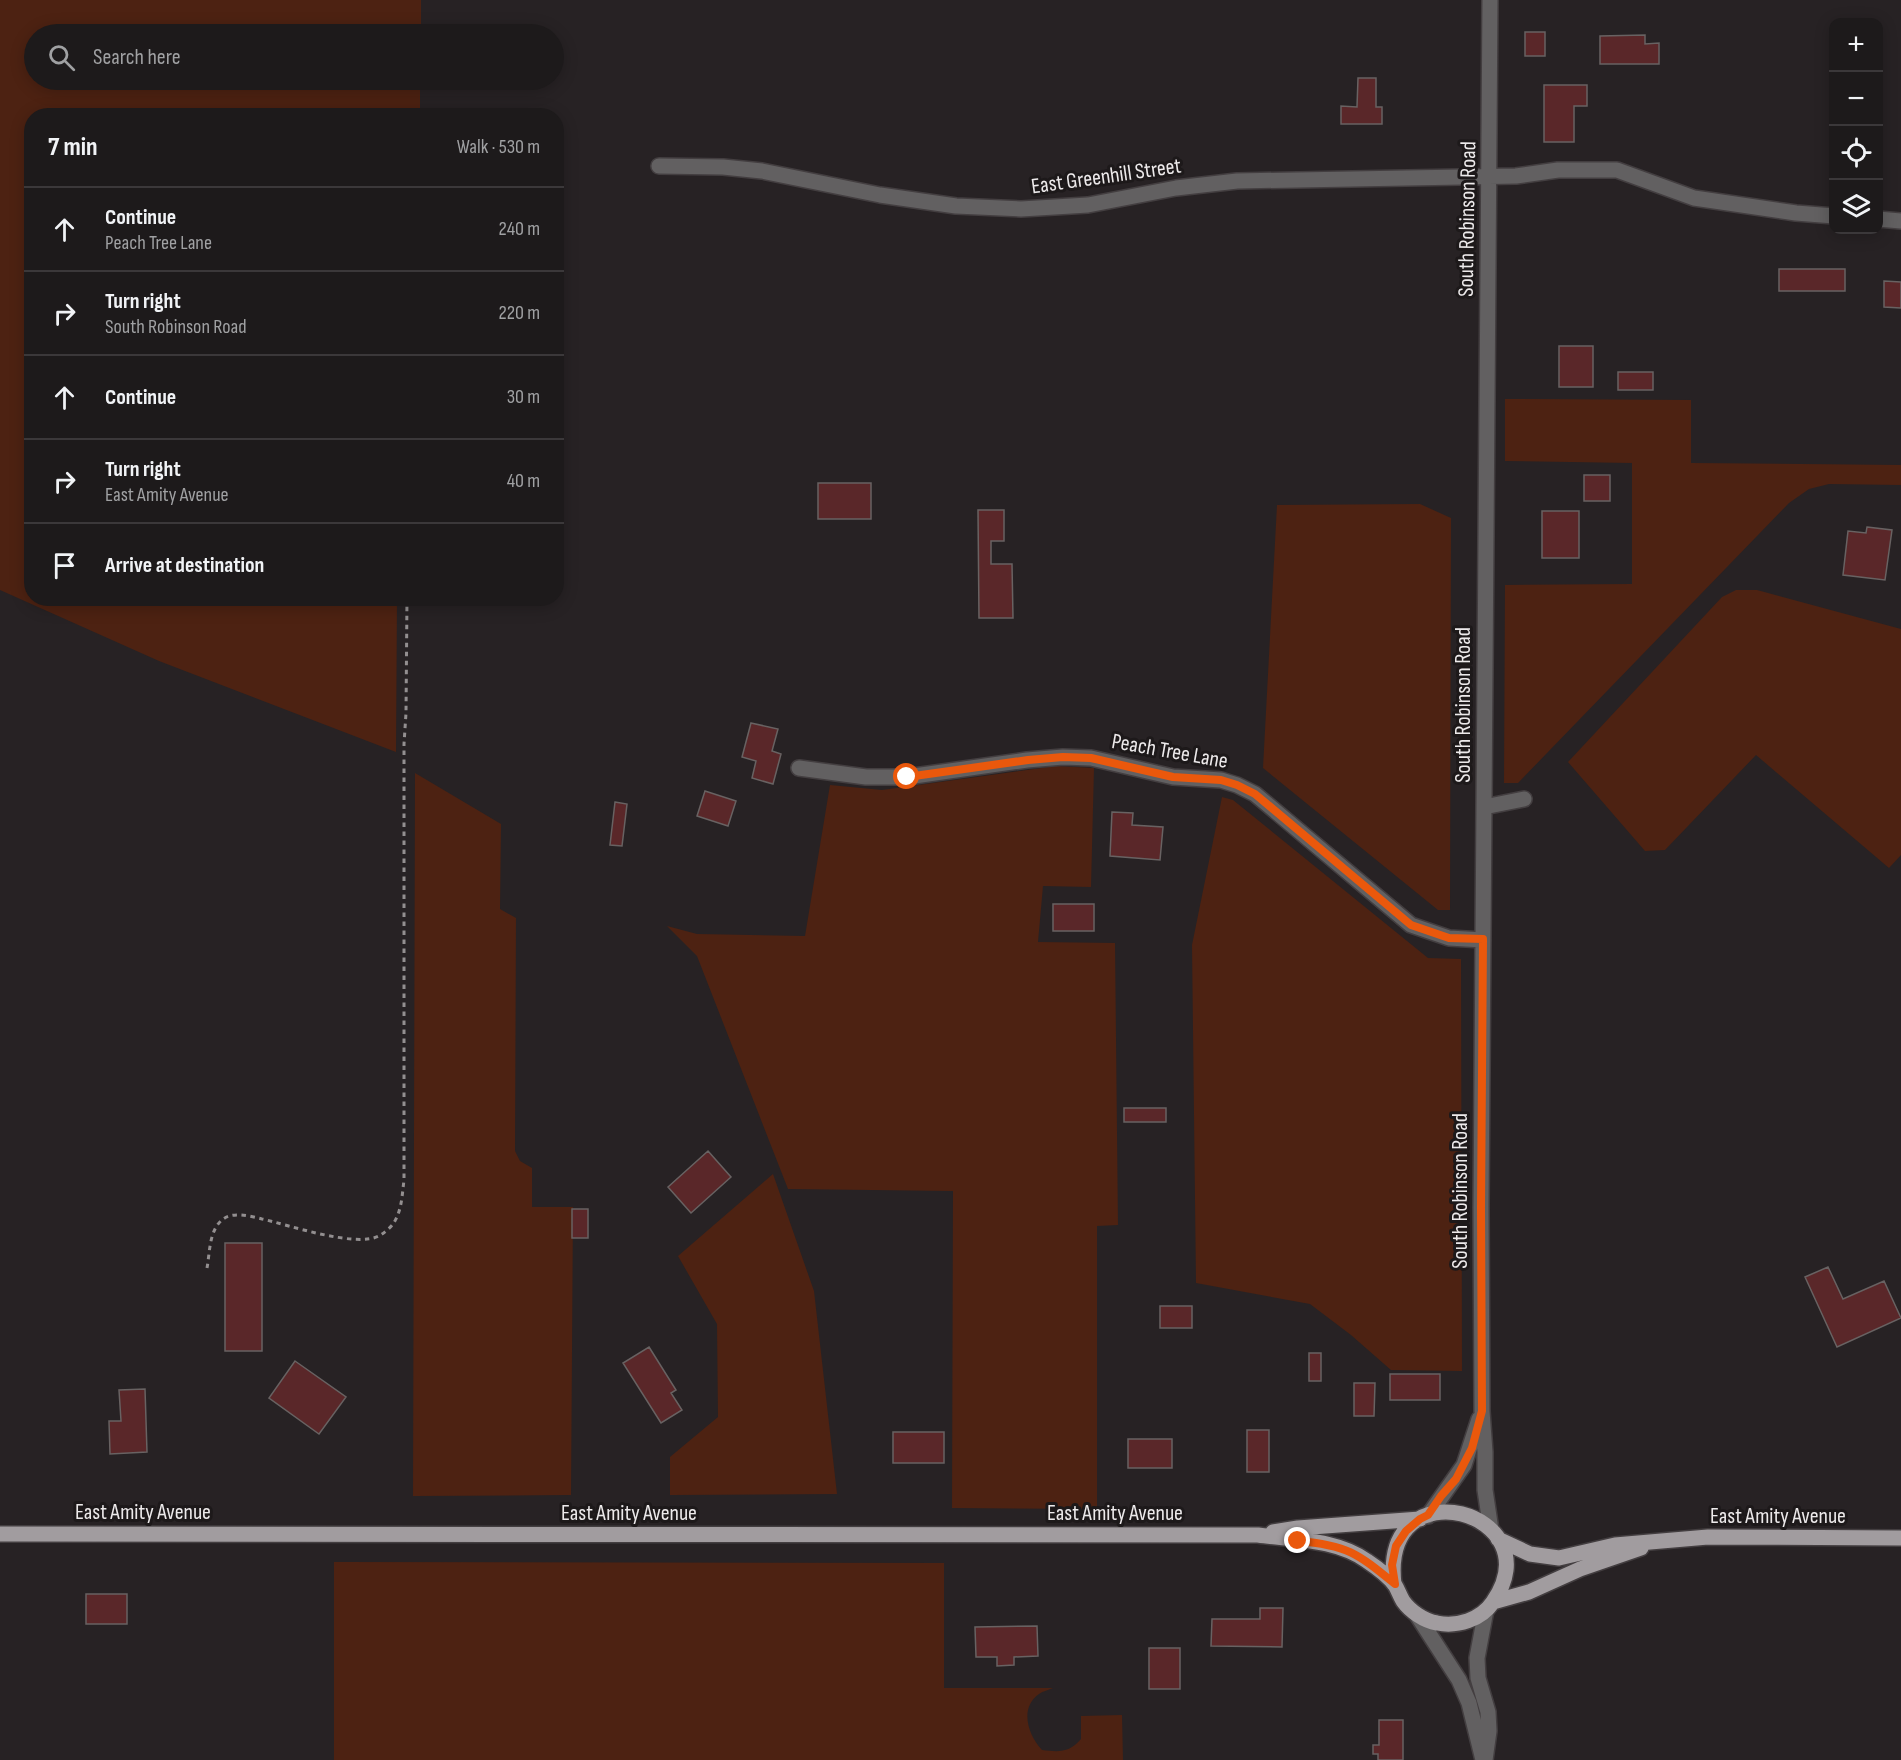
<!DOCTYPE html>
<html lang="en">
<head>
<meta charset="utf-8">
<style>
	:root { --surface:#1d1a1b; --page:#252324; --text:#f1f3f6; --muted:#a0a1a3; --line:#3b383a }
	body { margin:0; font-family:"Sofia Sans Condensed",sans-serif; background:var(--page); color:var(--text) }
	.controls { position:absolute; right:18px; top:18px; display:grid; overflow:hidden; border-radius:12px; box-shadow:0 3px 15px #0003 }
	.controls button { width:54px; height:54px; display:grid; place-items:center; padding:0; border:0; border-bottom:2px solid var(--line); background:var(--surface); color:var(--text); font:30px sans-serif }
	.stop { position:absolute; width:18px; height:18px; margin:-14px; border:4px solid #ea580c; border-radius:50%; background:#fff }
	.stop.end { background:#ea580c; border-color:#fff; box-shadow:0 2px 6px #0008 }
	.list { margin:0; padding:0; list-style:none }
	h2 { display:flex; justify-content:space-between; align-items:center; height:78px; margin:0; padding:0 24px; font-size:26px }
	h2 small { font-size:20px; font-weight:400; color:var(--muted) }
	.list li { display:grid; grid-template-columns:39px 1fr auto; gap:18px; align-items:center; box-sizing:border-box; height:84px; padding:0 24px; border-top:2px solid var(--line) }
	.list b { display:block; font-size:22px; white-space:nowrap }
	.list p { margin:0; font-size:20px; white-space:nowrap; color:var(--muted) }
	.list em { font-size:20px; font-style:normal; color:var(--muted) }
	.icon { flex:none; width:33px; height:33px; fill:none; stroke:currentColor; stroke-width:2; stroke-linecap:round; stroke-linejoin:round }
	.map { position:relative; flex:none; width:1901px; height:1760px; overflow:hidden }
	.search { position:absolute; background:var(--surface); box-shadow:0 3px 15px #0003; left:24px; top:24px; width:540px; height:66px; display:flex; align-items:center; gap:15px; box-sizing:border-box; padding:0 21px; border-radius:33px; color:var(--muted); font-size:22px }
	.panel { position:absolute; background:var(--surface); box-shadow:0 3px 15px #0003; left:24px; top:108px; width:540px; height:498px; border-radius:24px }
	.map>svg:first-child { display:block }
	.green { fill:#4d2212 }
	.building { fill:#5a2729; stroke:#686262; stroke-width:1.5 }
	.lines { fill:none; stroke-linecap:round; stroke-linejoin:round }
	.minor-casing { stroke:#433e40; stroke-width:18 }
	.major-casing { stroke:#433e40; stroke-width:18 }
	.path { stroke:#938f90; stroke-width:3; stroke-dasharray:4.5 4.5; stroke-linecap:butt }
	.minor { stroke:#626061; stroke-width:15 }
	.major { stroke:#a19c9f; stroke-width:15 }
	.route { stroke:#ea580c; stroke-width:8 }
	.labels { text-anchor:middle; stroke-width:6; stroke-linejoin:round; paint-order:stroke }
	.street-label { font-size:22px; fill:#edeaeb; stroke:#1d191a }
</style>
</head>
<body>
<div class="map">
<svg width="1901" height="1760" viewBox="0 0 1901 1760">
	<rect width="100%" height="100%" fill="#272224"/>
	<path class="green" d="M0 0H421V34H34V80H420V115L32 116V598L397 599 396 752 159 661 0 590Z
		M1505 399 1691 400V463L1901 465V485L1829 484 1809 489 1789 503 1518 783H1504L1505 585 1632 584V463L1505 461Z
		M1420 504 1451 518 1450 910H1438L1263 768 1277 505Z
		M1736 590H1757L1901 629V855L1889 868 1756 755 1665 850 1645 851 1568 762 1722 597Z
		M1056 766 1094 768 1091 887 1043 886 1038 942 1115 943 1118 1225 1097 1226V1509L952 1508 953 1191 788 1189 697 956 667 926 697 934 805 936 830 785 882 790Z
		M415 773 501 824 500 909 516 918 515 1151 520 1161 532 1168V1207H573L571 1495 413 1496Z
		M1222 797 1233 800 1428 958 1461 959 1462 1371 1391 1370 1351 1335 1310 1304 1196 1283 1192 945Z
		M773 1174 814 1291 837 1494 670 1495V1457L718 1417 717 1324 678 1256Z
		M334 1562 944 1563V1688H1053C1049 1690 1043 1691 1039 1694 1019 1708 1028 1735 1042 1750 1059 1752 1069 1753 1081 1739V1716L1122 1715 1123 1760H334Z"/>
	<path class="building" d="M1525 32H1545V56H1525Z
		M1645 35V44L1659 43V64H1600V36Z
		M1358 78H1376V107H1382V124H1341V106L1357 107Z
		M1544 85H1587V106H1574V142H1544Z
		M1779 269H1845V291H1779Z
		M1884 281 1901 282V308L1884 307Z
		M1559 346H1593V387H1559Z
		M1618 372H1653V390H1618Z
		M1584 475H1610V501H1584Z
		M818 483H871V519H818Z
		M978 510H1004V541H991V564H1012L1013 618H979Z
		M1542 511H1579V558H1542Z
		M1867 527 1892 530 1885 580 1843 575 1848 531 1866 533Z
		M751 723 778 729 772 751 781 754 773 784 752 778 756 761 742 757Z
		M705 791 736 801 728 826 697 816Z
		M615 802 627 804 622 846 610 845Z
		M1112 812 1133 813 1132 825 1163 827 1160 860 1110 856Z
		M1053 904H1094V931H1053Z
		M1124 1108H1166V1122H1124Z
		M708 1151 731 1177 691 1213 668 1187Z
		M572 1209H588V1238H572Z
		M225 1243H262V1351H225Z
		M1828 1267 1843 1299 1884 1281 1901 1318 1837 1347 1805 1277Z
		M1160 1306H1192V1328H1160Z
		M649 1347 676 1390 671 1393 682 1410 661 1423 623 1363Z
		M1309 1353H1321V1381H1309Z
		M295 1361 346 1397 319 1434 269 1398Z
		M1390 1374H1440V1400H1390Z
		M1354 1383H1375L1374 1416H1354Z
		M145 1389 147 1452 110 1454 109 1421H121L119 1390Z
		M1247 1430H1269V1472H1247Z
		M893 1432H944V1463H893Z
		M1128 1439H1172V1468H1128Z
		M86 1594H127V1624H86Z
		M1260 1608H1283L1282 1647 1211 1646 1212 1619H1260Z
		M1037 1626 1038 1656 1014 1657V1665L997 1666V1657H976L975 1627Z
		M1149 1648H1180V1689H1149Z
		M1379 1720H1403V1760H1378V1754H1373V1745H1379Z"/>
	<g class="lines">
		<g class="minor-casing">
			<path id="minor" d="M1490 0 1481 1207 1482 1411 1485 1452V1490L1491 1530
				M659 166 723 167 762 171 880 195 956 206 1021 209 1088 205 1176 188 1237 181 1516 176 1558 170H1617L1694 198 1796 213 1834 216
				M1878 219 1901 221
				M799 768 866 777H907L1027 760 1063 757 1091 758 1173 777 1221 780 1237 785 1255 794 1411 925 1449 938 1483 940
				M1484 807 1524 799
				M1428 1516 1464 1465 1479 1419
				M1417 1615 1459 1680 1469 1703 1483 1760
				M1485 1760 1489 1731 1488 1712 1478 1678 1477 1658 1486 1610"/>
		</g>
		<g class="major-casing">
			<path id="major" d="M1273 1532 1298 1528 1420 1519
				M0 1534 1258 1535C1294 1540 1337 1539 1367 1561 1376 1567 1389 1577 1395 1585 1398 1590 1400 1596 1403 1601 1410 1611 1424 1621 1437 1623 1457 1627 1481 1620 1493 1602 1555 1512 1380 1463 1394 1584
				M1498 1539 1530 1554 1559 1558 1615 1545 1708 1537 1901 1538
				M1493 1602 1529 1592 1580 1569 1641 1548"/>
		</g>
		<path class="path" d="M207 1268C210 1252 209 1231 222 1220 232 1211 250 1216 262 1219 289 1225 355 1248 379 1236 383 1234 390 1228 393 1224 402 1211 402 1195 404 1180V744L406 713 407 598"/>
		<use href="#minor" class="minor"/>
		<use href="#major" class="major"/>
	</g>
	<g class="lines">
		<path class="route" d="M907 777 1028 760 1063 757 1091 758 1173 777 1221 780 1237 785 1255 794 1411 925 1449 938 1483 939 1481 1208 1482 1411 1472 1448 1456 1479 1441 1496 1428 1515 1420 1519 1406 1531 1396 1546 1392 1565 1395 1584C1357 1553 1347 1545 1298 1541"/>
	</g>
	<g class="labels">
		<g class="street-label">
			<text transform="translate(1106 175) rotate(-8)" y="8">East Greenhill Street</text>
			<text transform="translate(1466 219) rotate(-89)" y="8">South Robinson Road</text>
			<text transform="translate(1462 705) rotate(-90)" y="8">South Robinson Road</text>
			<text transform="translate(1170 750) rotate(10)" y="8">Peach Tree Lane</text>
			<text transform="translate(1459 1191) rotate(-90)" y="8">South Robinson Road</text>
			<text x="143" y="1519">East Amity Avenue</text>
			<text x="629" y="1520">East Amity Avenue</text>
			<text x="1115" y="1520">East Amity Avenue</text>
			<text x="1778" y="1523">East Amity Avenue</text>
		</g>
	</g>
</svg>
<div class="controls">
<button>+</button>
<button>−</button>
<button><svg class="icon" aria-label="locate" viewBox="0 0 24 24"><circle cx="12" cy="12" r="6"/><path d="M12 2v4M12 18v4M2 12h4M18 12h4"/></svg></button>
<button><svg class="icon" aria-label="layers" viewBox="0 0 24 24"><path d="M12 4l9 5-9 5-9-5zM3 14l9 5 9-5"/></svg></button>
</div>
<div class="stop" style="left:907px;top:777px"></div>
<div class="stop end" style="left:1298px;top:1541px"></div>
<div class="search"><svg class="icon" aria-label="search" viewBox="0 0 24 24"><circle cx="10" cy="10" r="6"/><path d="M15 15l6 6"/></svg>Search here</div>
<section class="panel">
<h2>7 min<small>Walk · 530 m</small></h2>
<ul class="list">
<li><svg class="icon" aria-label="ahead" viewBox="0 0 24 24"><path d="M12 20V5M6 11l6-6 6 6"/></svg><div><b>Continue</b><p>Peach Tree Lane</p></div><em>240 m</em></li>
<li><svg class="icon" aria-label="right" viewBox="0 0 24 24"><path d="M7 20v-9h11M14 6l5 5-5 5"/></svg><div><b>Turn right</b><p>South Robinson Road</p></div><em>220 m</em></li>
<li><svg class="icon" aria-label="ahead" viewBox="0 0 24 24"><path d="M12 20V5M6 11l6-6 6 6"/></svg><div><b>Continue</b></div><em>30 m</em></li>
<li><svg class="icon" aria-label="right" viewBox="0 0 24 24"><path d="M7 20v-9h11M14 6l5 5-5 5"/></svg><div><b>Turn right</b><p>East Amity Avenue</p></div><em>40 m</em></li>
<li><svg class="icon" aria-label="arrive" viewBox="0 0 24 24"><path d="M6 21V4h12l-3 4 3 4H6"/></svg><div><b>Arrive at destination</b></div></li>
</ul>
</section>
</div>
</body>
</html>
